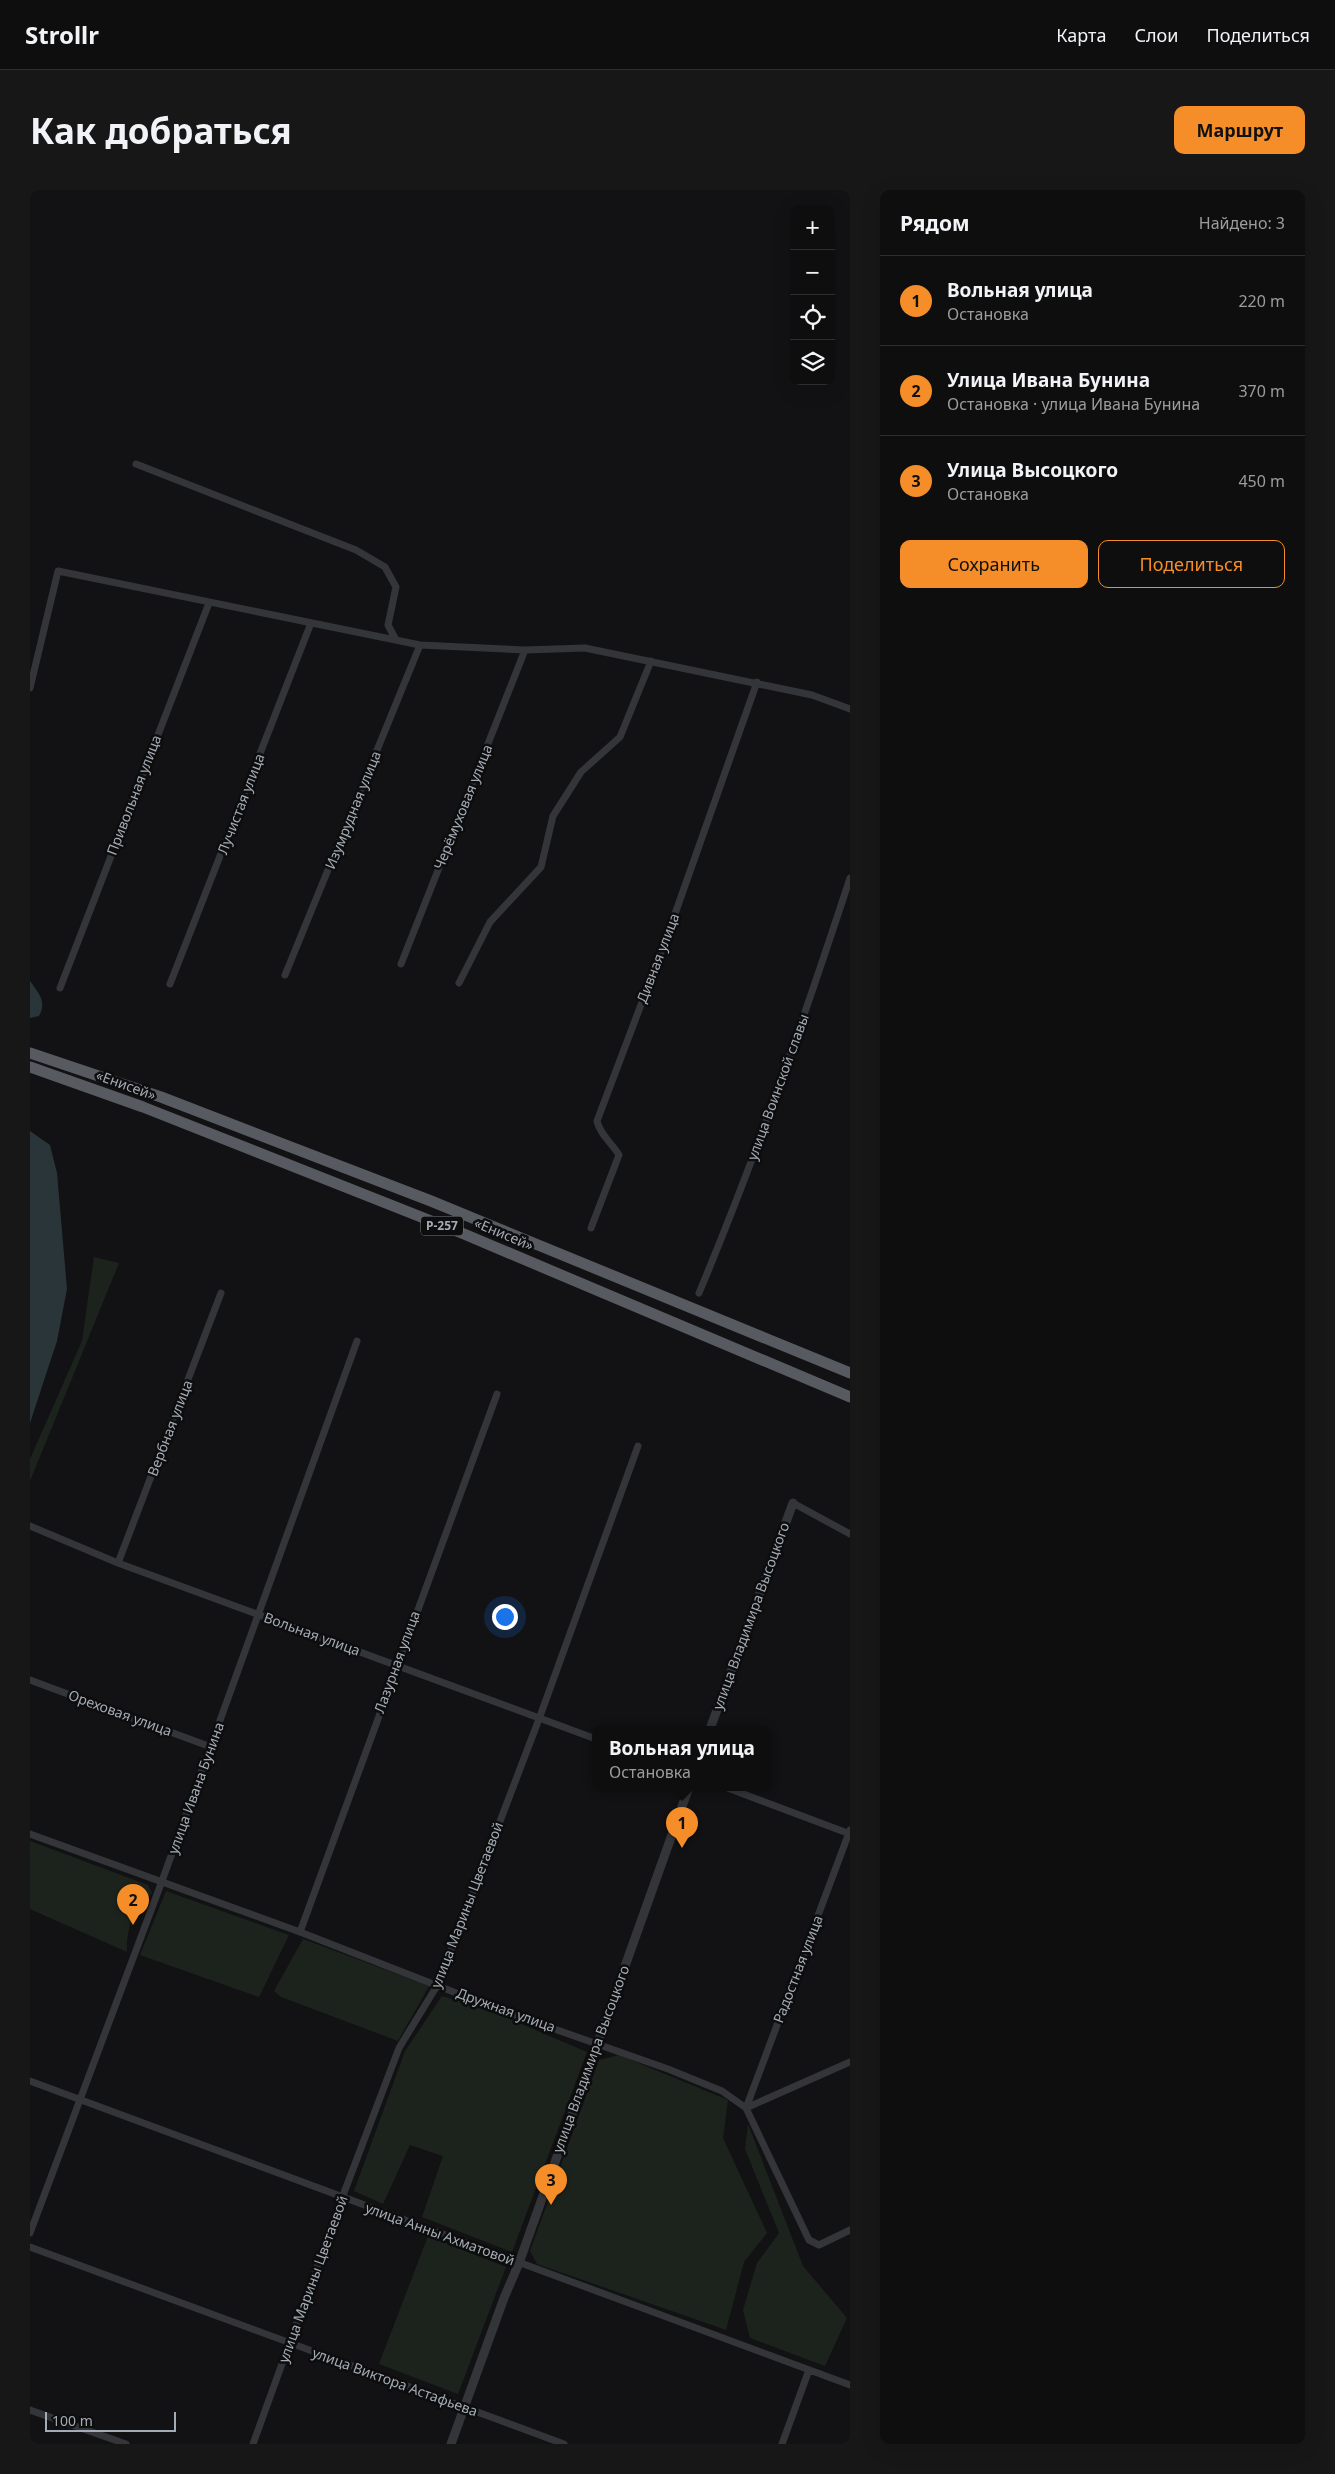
<!DOCTYPE html>
<html lang="ru">
<head>
<meta charset="utf-8">
<style>
	:root { --surface:#0e0e0f; --page:#171718; --text:#f1f3f6; --muted:#9b9c9e; --line:#2e2e2f; --accent:#f58d28 }
	body { margin:0; font-family:"Noto Sans",sans-serif; background:var(--page); color:var(--text) }
	.controls { position:absolute; right:15px; top:15px; display:grid; overflow:hidden; border-radius:10px; box-shadow:0 5px 20px #0002 }
	.controls button { width:45px; height:45px; display:grid; place-items:center; padding:0; border:0; border-bottom:1px solid var(--line); background:var(--surface); color:var(--text); font:25px sans-serif }
	.scale { position:absolute; left:15px; bottom:12px; width:131px; box-sizing:border-box; padding-left:5px; border:2px solid #a3abb4; border-top:0; font-size:14px; line-height:18px; white-space:nowrap; color:#a3abb4; -webkit-text-stroke:4px #0d0d0e; paint-order:stroke }
	.you { position:absolute; left:474px; top:1426px; width:18px; height:18px; margin:-12px; border:4px solid #fff; border-radius:50%; background:#1a73e8; box-shadow:0 0 0 8px #1a73e833 }
	.badge { display:grid; place-items:center; width:32px; height:32px; border-radius:50%; background:var(--accent); color:#111; font-size:16px; font-weight:700 }
	.pin { position:absolute; translate:-50% -41px; filter:drop-shadow(0 1px 2px #0008) }
	.pin::after { content:''; position:absolute; top:26px; width:18px; height:15px; background:inherit; clip-path:polygon(0 0,100% 0,50% 100%) }
	.popup { position:absolute; left:562px; top:1536px; width:180px; height:65px; box-sizing:border-box; display:grid; place-content:center; border-radius:10px; background:var(--surface); filter:drop-shadow(0 1px 4px #0005); font-size:16px; white-space:nowrap; color:var(--muted) }
	.popup b { font-size:19px; color:var(--text) }
	.popup::after { content:''; position:absolute; left:50%; top:100%; margin-left:-10px; border:10px solid transparent; border-top-color:var(--surface) }
	.list { margin:0; padding:0; list-style:none }
	h2 { display:flex; justify-content:space-between; align-items:center; height:65px; margin:0; padding:0 20px; font-size:21px }
	h2 small { font-size:16px; font-weight:400; color:var(--muted) }
	.list li { display:grid; grid-template-columns:32px 1fr auto; gap:15px; align-items:center; box-sizing:border-box; height:90px; padding:0 20px; border-top:1px solid var(--line) }
	.list b { display:block; font-size:19px; white-space:nowrap }
	.list p { margin:0; font-size:16px; white-space:nowrap; color:var(--muted) }
	.list em { font-size:16px; font-style:normal; color:var(--muted) }
	.actions { display:flex; gap:10px; padding:15px 20px }
	.actions a { flex:1; padding:11px 0; border:1px solid var(--accent); border-radius:10px; text-align:center; font-size:18px; color:var(--accent) }
	.actions .main { background:var(--accent); color:#111 }
	.icon { flex:none; width:28px; height:28px; fill:none; stroke:currentColor; stroke-width:2; stroke-linecap:round; stroke-linejoin:round }
	.map { position:relative; flex:none; width:820px; height:2254px; overflow:hidden; border-radius:10px }
	header { display:flex; align-items:center; gap:30px; box-sizing:border-box; height:70px; padding:0 25px; background:var(--surface); border-bottom:1px solid var(--line) }
	header strong { font-size:24px }
	nav { display:flex; gap:28px; margin-inline-start:auto; font-size:18px }
	.intro { display:flex; align-items:center; justify-content:space-between; box-sizing:border-box; height:120px; padding:0 30px }
	h1 { margin:0; font-size:35px }
	.button { padding:12px 22px; border-radius:10px; background:var(--accent); color:#111; font-size:18px; font-weight:700 }
	main { display:flex; gap:30px; padding:0 30px }
	aside { flex:1; background:var(--surface); border-radius:10px; box-shadow:0 5px 20px #0002 }
	.map>svg:first-child { display:block }
	.green { fill:#1c231c }
	.water { fill:#2a3539 }
	.lines { fill:none; stroke-linecap:round; stroke-linejoin:round }
	.minor { stroke:#333539; stroke-width:7 }
	.tertiary { stroke:#333539; stroke-width:9 }
	.trunk { stroke:#575b61; stroke-width:11 }
	.labels { text-anchor:middle; stroke-width:5; stroke-linejoin:round; paint-order:stroke }
	.shield { fill:#0d0d0e; stroke:#767c82; stroke-width:1 }
	.shield-label { font-size:12px; font-weight:bold; fill:#a3abb4 }
	.street-label { font-size:14px; fill:#a3abb4; stroke:#0d0d0e }
</style>
</head>
<body>
<header>
<strong>Strollr</strong>
<nav><a>Карта</a><a>Слои</a><a>Поделиться</a></nav>
</header>
<div class="intro"><h1>Как добраться</h1><a class="button">Маршрут</a></div>
<main>
<div class="map">
<svg width="820" height="2254" viewBox="0 0 820 2254">
	<rect width="100%" height="100%" fill="#121214"/>
	<path class="green" d="M64 1067 89 1073 0 1291V1269L52 1151Z
		M0 1651 118 1695 122 1703C104 1724 96 1734 97 1762L0 1719Z
		M136 1701 259 1745 229 1807 110 1765Z
		M273 1749 399 1796 368 1851 251 1807 244 1801Z
		M412 1806 461 1821 557 1862 482 2062 392 2027 413 1966 380 1955 353 2014 324 2001 375 1861Z
		M589 1865 698 1910 693 1948 737 2043 714 2072 696 2140 507 2074 500 2061 569 1870Z
		M718 1934 773 2076 817 2128 795 2176 720 2148 713 2120 727 2073 749 2043 715 1959Z
		M398 2046 476 2077 428 2204 349 2174Z"/>
	<path class="water" d="M0 791C9 804 17 811 9 826L0 828Z
		M0 941 20 955 27 983 37 1099 27 1151 0 1233Z"/>
	<g class="lines">
		<path class="minor" d="M106 274 326 360 355 377 366 397 358 435 366 450
			M0 498 28 381 390 455 495 460 555 458 782 505 820 519
			M371 774 495 460
			M255 785 390 455
			M429 793 460 732 511 677 523 626 551 582 590 547 621 471
			M140 794 281 433
			M30 798 179 413
			M561 1038 589 965C582 953 570 945 567 931L640 738 727 492
			M669 1103C726 967 774 828 820 688
			M763 1313 820 1344
			M0 1336 88 1373 566 1549
			M88 1373 191 1103
			M0 1490 181 1557
			M695 1597 820 1644
			M0 1644 270 1742 462 1817 638 1879 692 1901 716 1918 779 2050 789 2055 820 2040
			M270 1742 467 1204
			M0 1891 820 2195
			M716 1918 820 1640
			M716 1918 820 1872
			M0 2043 132 1691 327 1151
			M0 2057 534 2254
			M0 2220 96 2254
			M223 2254 312 2008 369 1858 408 1794 509 1529 608 1256
			M752 2254 779 2180"/>
		<path class="tertiary" d="M680 1539 763 1313
			M421 2254 474 2108 489 2073 659 1597"/>
		<path class="trunk" d="M0 863 131 907 401 1011 820 1183
			M0 877 113 917 434 1044 820 1207"/>
	</g>
	<g class="labels">
		<rect class="shield" x="391" y="1026.5" width="42" height="19" rx="4"/>
		<g class="shield-label">
			<text x="412" y="1040">Р-257</text>
		</g>
		<g class="street-label">
			<text transform="translate(104 605) rotate(-69)" y="5">Привольная улица</text>
			<text transform="translate(211 614) rotate(-69)" y="5">Лучистая улица</text>
			<text transform="translate(433 617) rotate(-68)" y="5">Черёмуховая улица</text>
			<text transform="translate(323 620) rotate(-68)" y="5">Изумрудная улица</text>
			<text transform="translate(628 768) rotate(-69)" y="5">Дивная улица</text>
			<text transform="translate(96 895) rotate(20)" y="5">«Енисей»</text>
			<text transform="translate(748 897) rotate(-70)" y="5">улица Воинской славы</text>
			<text transform="translate(474 1044) rotate(23)" y="5">«Енисей»</text>
			<text transform="translate(140 1238) rotate(-69)" y="5">Вербная улица</text>
			<text transform="translate(721 1426) rotate(-70)" y="5">улица Владимира Высоцкого</text>
			<text transform="translate(282 1444) rotate(20)" y="5">Вольная улица</text>
			<text transform="translate(367 1472) rotate(-70)" y="5">Лазурная улица</text>
			<text transform="translate(90 1523) rotate(20)" y="5">Ореховая улица</text>
			<text transform="translate(166 1598) rotate(-70)" y="5">улица Ивана Бунина</text>
			<text transform="translate(437 1715) rotate(-69)" y="5">улица Марины Цветаевой</text>
			<text transform="translate(768 1779) rotate(-69)" y="5">Радостная улица</text>
			<text transform="translate(476 1820) rotate(20)" y="5">Дружная улица</text>
			<text transform="translate(561 1869) rotate(-70)" y="5">улица Владимира Высоцкого</text>
			<text transform="translate(410 2044) rotate(20)" y="5">улица Анны Ахматовой</text>
			<text transform="translate(283 2089) rotate(-70)" y="5">улица Марины Цветаевой</text>
			<text transform="translate(365 2192) rotate(20)" y="5">улица Виктора Астафьева</text>
		</g>
	</g>
</svg>
<div class="controls">
<button>+</button>
<button>−</button>
<button><svg class="icon" aria-label="locate" viewBox="0 0 24 24"><circle cx="12" cy="12" r="6"/><path d="M12 2v4M12 18v4M2 12h4M18 12h4"/></svg></button>
<button><svg class="icon" aria-label="layers" viewBox="0 0 24 24"><path d="M12 4l9 5-9 5-9-5zM3 14l9 5 9-5"/></svg></button>
</div>
<div class="scale">100 m</div>
<div class="you"></div>
<div class="pin badge" style="left:652px;top:1658px">1</div>
<div class="popup"><b>Вольная улица</b>Остановка</div>
<div class="pin badge" style="left:103px;top:1735px">2</div>
<div class="pin badge" style="left:521px;top:2015px">3</div>
</div>
<aside>
<h2>Рядом<small>Найдено: 3</small></h2>
<ul class="list">
<li><span class="badge">1</span><div><b>Вольная улица</b><p>Остановка</p></div><em>220 m</em></li>
<li><span class="badge">2</span><div><b>Улица Ивана Бунина</b><p>Остановка · улица Ивана Бунина</p></div><em>370 m</em></li>
<li><span class="badge">3</span><div><b>Улица Высоцкого</b><p>Остановка</p></div><em>450 m</em></li>
</ul>
<div class="actions"><a class="main">Сохранить</a><a>Поделиться</a></div>
</aside>
</main>
</body>
</html>
